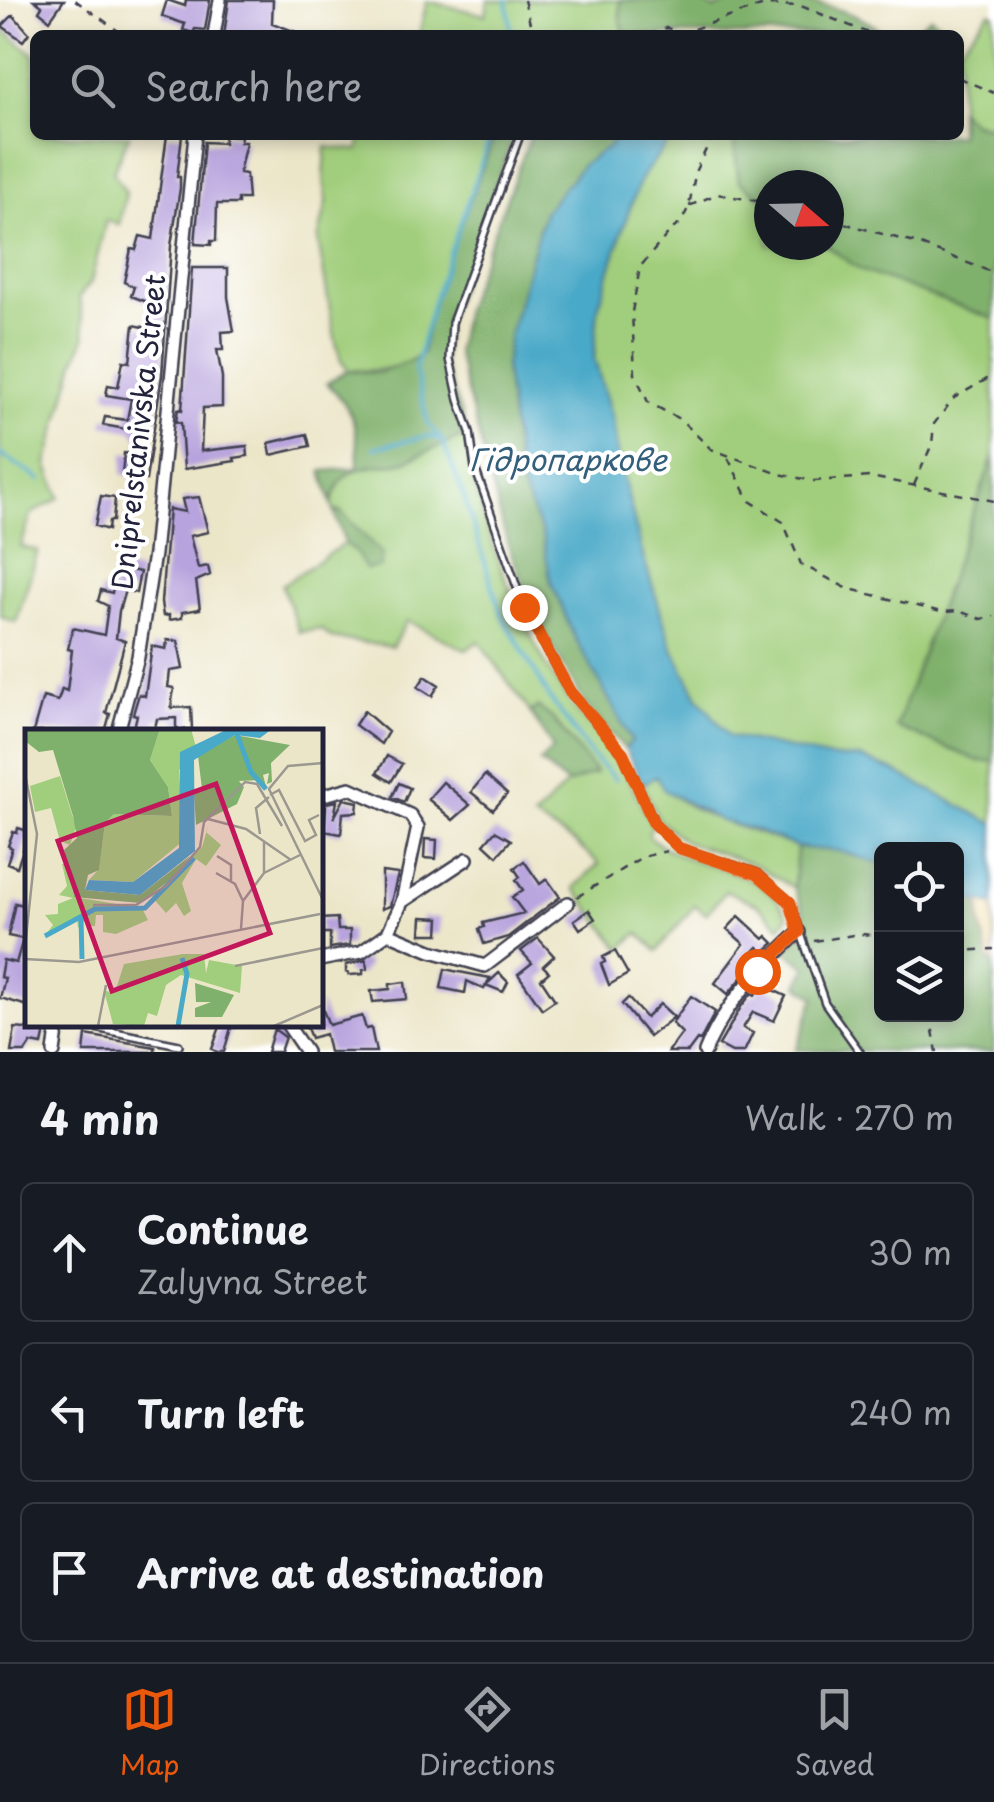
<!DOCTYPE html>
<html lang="en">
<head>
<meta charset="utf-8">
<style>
	:root { --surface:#171b24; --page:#242831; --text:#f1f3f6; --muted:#9ea1a6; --line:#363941; --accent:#ea580c }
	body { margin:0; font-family:"Playpen Sans",sans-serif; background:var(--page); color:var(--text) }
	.controls { position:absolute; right:30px; bottom:30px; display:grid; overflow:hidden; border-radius:15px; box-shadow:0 5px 15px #0003 }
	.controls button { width:90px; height:90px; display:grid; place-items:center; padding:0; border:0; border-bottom:2px solid var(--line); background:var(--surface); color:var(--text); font:50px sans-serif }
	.compass { position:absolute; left:754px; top:170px; width:90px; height:90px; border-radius:50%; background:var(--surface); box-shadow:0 5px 15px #0003; rotate:110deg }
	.stop { position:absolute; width:30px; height:30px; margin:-22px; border:8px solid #ea580c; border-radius:50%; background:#fff }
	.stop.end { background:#ea580c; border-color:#fff; box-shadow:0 2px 10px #0008 }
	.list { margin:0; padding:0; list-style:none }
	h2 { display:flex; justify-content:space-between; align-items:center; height:130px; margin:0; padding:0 40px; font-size:42px }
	h2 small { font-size:32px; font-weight:400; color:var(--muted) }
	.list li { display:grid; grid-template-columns:65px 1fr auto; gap:30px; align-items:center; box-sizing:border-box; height:140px; margin:0 20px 20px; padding:0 20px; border:2px solid var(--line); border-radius:15px }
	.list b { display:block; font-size:38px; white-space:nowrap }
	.list p { margin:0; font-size:32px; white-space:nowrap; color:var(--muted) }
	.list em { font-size:32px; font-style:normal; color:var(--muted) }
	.icon { flex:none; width:55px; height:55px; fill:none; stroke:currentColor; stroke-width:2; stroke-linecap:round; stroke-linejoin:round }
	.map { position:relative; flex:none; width:994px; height:1052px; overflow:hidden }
	.search { position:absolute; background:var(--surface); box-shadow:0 5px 15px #0003; left:30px; right:30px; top:30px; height:110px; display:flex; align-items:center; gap:25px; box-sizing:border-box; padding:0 35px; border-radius:15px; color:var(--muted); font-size:38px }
	.sheet { height:610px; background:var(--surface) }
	nav { display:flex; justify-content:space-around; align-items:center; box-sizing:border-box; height:140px; border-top:2px solid var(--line); background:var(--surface); font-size:28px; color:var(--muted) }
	nav a { display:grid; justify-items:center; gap:5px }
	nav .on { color:var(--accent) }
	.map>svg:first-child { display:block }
	.green { fill:#a1ce7c; stroke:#62785c; stroke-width:2.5 }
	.forest { fill:#80b16c; stroke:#516a54; stroke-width:2.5 }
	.sand { fill:#eeda9e; stroke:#887e6c; stroke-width:2.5 }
	.water { fill:#49a9c8; stroke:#366682; stroke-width:2.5 }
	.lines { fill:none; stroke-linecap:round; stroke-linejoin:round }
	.stream { stroke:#49a9c8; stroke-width:4 }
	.building { fill:#b7a3dd }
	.service-casing { stroke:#403f50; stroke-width:10 }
	.minor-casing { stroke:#403f50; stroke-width:16 }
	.path { stroke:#403f50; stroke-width:2.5; stroke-dasharray:8 8; stroke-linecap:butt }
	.service { stroke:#fff; stroke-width:5 }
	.minor { stroke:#fff; stroke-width:11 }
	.route { stroke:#ea580c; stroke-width:12 }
	.labels { text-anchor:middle; stroke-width:8; stroke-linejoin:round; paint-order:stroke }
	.street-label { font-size:28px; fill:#22223b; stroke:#fff }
	.water-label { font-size:30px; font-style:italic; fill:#345f7a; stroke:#fff }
	.inset-river { fill:none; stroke:#49a9c8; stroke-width:5 }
	.inset-road { fill:none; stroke:#9b9890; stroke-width:2.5 }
	.view { fill:#c2185b; fill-opacity:0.15; stroke:#c2185b; stroke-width:5 }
	.inset-edge { fill:none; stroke:#22223b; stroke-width:5 }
</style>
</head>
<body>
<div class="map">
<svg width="994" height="1052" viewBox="0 0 994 1052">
	<rect width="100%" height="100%" fill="#fff"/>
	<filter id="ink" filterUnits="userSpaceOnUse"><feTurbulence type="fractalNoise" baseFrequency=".01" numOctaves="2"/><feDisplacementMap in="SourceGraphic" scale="20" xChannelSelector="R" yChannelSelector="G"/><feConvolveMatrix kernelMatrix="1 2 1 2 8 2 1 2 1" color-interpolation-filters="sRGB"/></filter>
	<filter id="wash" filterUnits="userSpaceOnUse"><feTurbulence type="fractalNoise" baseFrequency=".0048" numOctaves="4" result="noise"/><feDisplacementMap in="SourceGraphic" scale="40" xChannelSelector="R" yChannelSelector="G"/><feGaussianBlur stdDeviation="2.25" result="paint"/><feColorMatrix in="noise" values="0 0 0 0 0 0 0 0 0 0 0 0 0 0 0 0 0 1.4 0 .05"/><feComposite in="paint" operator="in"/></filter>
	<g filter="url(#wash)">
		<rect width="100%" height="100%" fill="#ece6c9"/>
		<path class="green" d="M488 0H620V20L626 35H419L427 1 486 15Z
			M990 12 994 14V128L970 122 959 110V48Z
			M0 28 35 55V135H129L113 172 126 193 119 225 106 220 91 282 79 297 85 337 75 362 47 464 60 498 31 514 21 547 38 551 16 622 0 616Z
			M360 135H495L453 245 429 317 422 353C400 370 375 372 348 370L341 361 335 339 318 240 327 202 324 179 326 147 359 150Z
			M674 135H733L739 181 769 203V245H826L860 270 994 319V455L897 726 979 761H994V824L892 770 859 758H831L729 736 698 697 672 647 643 556 618 456 613 422 594 358 598 308 625 222 641 178Z
			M468 434C471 511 524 634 567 699 583 723 606 739 620 764 632 784 641 806 652 826L648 835C688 874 760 860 788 916L781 927 757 904 726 891 706 914 695 905 657 951 638 933 621 949 574 888 599 864 575 843 534 818 567 784 595 773 538 708 530 712 479 641 466 650 407 621 392 647 331 638 321 629 299 632 282 585 345 543 356 552V529L340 511 334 512C331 503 332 500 336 490 347 459 385 471 410 458 428 449 448 442 468 434Z
			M656 776C678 816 756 830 797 847L794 888 755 865 684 841 658 819 643 784Z"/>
		<path class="forest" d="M620 0H697L715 9C732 0 747 0 768 0 811 0 852 7 887 35H626L620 20Z
			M930 17H931L954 35H909Z
			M959 110 973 123 994 128V319L860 270 826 245H829V185H769V203L739 181 733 135H959Z
			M495 135H514L447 320 443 362 468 434C448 443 428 451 408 460 390 467 362 463 347 475 338 482 336 492 331 502L322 471 358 468C358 429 355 410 327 383L348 370 378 373 414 360 422 353 429 317 453 245Z
			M531 135H615L610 146 583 164 544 212 510 333 505 369 519 481 542 533 551 582 573 634 632 741 625 749 585 704 536 616 508 545 456 351 464 309Z
			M994 455V761H979L896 727Z
			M340 511 382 554 380 567 365 569 356 552 345 543 334 512Z
			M538 707 552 718 596 773 567 784 540 762 553 748 530 712Z
			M797 847 839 851 881 864 882 1014H956L957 896 980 901V919L990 962H994V1052L796 1050 815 997 798 985 807 967 785 950 806 930 803 910 794 888Z"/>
		<path class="sand" d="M980 901 994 905V962L990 963 980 919Z"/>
		<path class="water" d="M615 135H674L641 178 625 222 598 308 594 358 613 422 618 456 643 556 672 647 698 697 729 736 831 758H859L892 770 994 824V905L957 896 956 849H882L881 864 839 851 797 847 755 830 721 821 664 790 656 776 643 784 625 749 632 741 573 634 551 582 542 533 519 481 505 368 510 333 544 212 583 164 610 146Z"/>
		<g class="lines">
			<path class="stream" d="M507 0 512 35
				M491 135 433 302 415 369 428 424 442 440 461 488 501 613 551 700 592 756 616 780
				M374 448 428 436 442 440
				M0 454 41 480"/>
		</g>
		<g id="blocks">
			<path class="building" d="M34 0H64L50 20 39 11 42 6Z
				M167 0 185 6 186 0H210L205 30 195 29 193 33 183 30 185 24 162 16Z
				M229 0H273L272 23 304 35H224Z
				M13 15 29 33 23 41 2 26Z
				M167 135H182L177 177H180V188L171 246 162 375 146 480 122 474 124 453 137 454 139 439 131 430 103 425 105 417 127 420 131 399 106 395 108 385 118 387 123 361 130 362 134 325 148 328 152 304 131 296 134 287 124 282 131 249 136 250 140 236 153 239Z
				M224 135 241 136 240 142H246L239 173 246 174 248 199H238V204H217L216 241H211V245L195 244 204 142 224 143Z
				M192 268H228V297L234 331 222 332 223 350H217L222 377V407L203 408 201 451 247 446 248 456 234 458 235 461 184 469 181 423 176 422 178 409 182 410Z
				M307 434 310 446 271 455 269 443Z
				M101 496 115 498 113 521H109L108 530 95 526Z
				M199 497 208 532 190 536 198 568 208 566 210 575 196 581 200 609 182 612V618L169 620V615L163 616 161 602 169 509 185 512 182 499Z
				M117 567 140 572 136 593 125 590 119 611 116 638 125 641 106 713 110 714 105 732H33L43 697 58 701 62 689 67 691 72 650 68 649 73 628 104 635 108 606 98 601 101 590 112 593Z
				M167 640 178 641 183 669 170 671 168 687 174 688 171 708 191 707 192 729 180 730 176 727V718L157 719 154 732H133L137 715 133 714 139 694 145 696 152 646 166 649Z
				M425 676 439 685 432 696 418 687Z
				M364 711 388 732 381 744 355 725Z
				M387 756 402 764 391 782 377 773Z
				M485 775 507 794 493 810 471 792Z
				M443 782 470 805 453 820 428 799Z
				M399 783 410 788 404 802 392 797Z
				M320 798 327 803 337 801 334 818 344 799 358 802 357 812 343 813 341 834 324 831 326 806 320 807Z
				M18 828 28 831V836L17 867 7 863 12 848 8 846 13 832 17 833Z
				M495 831 511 840 497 856 484 844Z
				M425 839 437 840 436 859 424 858Z
				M524 861 540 884 547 879 560 897 508 937 484 944 479 929 484 927 483 923 524 913 512 897 523 890 516 880 520 877 514 868Z
				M382 872 398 874 390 906 382 909Z
				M15 903 28 906V1006L0 998 5 978 0 977 3 960 16 963 23 939 8 936Z
				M589 910 595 919 580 929 574 920Z
				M739 916 764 939 767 936 774 943 764 952 758 947 745 961 751 967 728 994 715 983 744 944 727 929Z
				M422 917 440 918 439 934H421Z
				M337 918 338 930H350V945L330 948V933H320V919Z
				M538 938 554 956 543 966 549 972 541 979 555 1000 542 1009 518 974 532 963 521 951Z
				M615 951 628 974 609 985 601 964 605 962 603 957Z
				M366 960 367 969 363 970V974L350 975 346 972V965Z
				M445 969 454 971 490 978 484 989 467 981 465 993 441 988Z
				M499 973 508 982 503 992 486 985Z
				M405 982 407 999 373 1002 371 991 390 989V984Z
				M760 984 786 996 774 1021 753 1012 743 1028 753 1033 744 1052H732L719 1045 741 1007 752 993 755 995Z
				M691 996 715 1012 700 1041 697 1040 688 1052H668L682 1033 672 1023Z
				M628 998 646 1018 660 1004 674 1017 649 1037 622 1004Z
				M320 1003 329 1025 362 1016 366 1029 371 1028 376 1052H329L325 1034 311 1038 307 1028 310 1024H320Z
				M221 1024H232L224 1052H217L212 1049Z
				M15 1028 45 1031 42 1045 31 1043 25 1052H11Z
				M274 1029 285 1037 280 1052H267Z
				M86 1035 155 1047V1052H84Z"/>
		</g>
	</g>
	<g filter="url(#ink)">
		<use href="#blocks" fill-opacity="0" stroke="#403f50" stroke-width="2.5"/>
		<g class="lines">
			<g class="service-casing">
				<path id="service" d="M520 135 452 323 450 359 459 400 470 432 475 468 524 607 570 692 623 753 655 825 679 848 757 873 790 902 825 1003 860 1052
					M76 1024 179 1045"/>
			</g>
			<g class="minor-casing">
				<path id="minor" d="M214 35 220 0
					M118 732 138 657 154 554 195 135
					M328 794 350 788 410 815 418 827 402 902
					M388 933 431 951 485 966 568 903
					M320 960 361 952 388 933 402 902 467 859
					M287 1024 306 1052
					M54 1052 58 1024
					M705 1052C725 1002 760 969 799 932"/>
			</g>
			<path class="path" d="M75 0 124 35
				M524 0 533 35
				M648 35 666 28 685 32 764 5 801 6 873 35
				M959 78 994 93
				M713 135 696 170 689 206 681 223 671 230 640 267 632 312 635 374 648 402 681 420 711 449 779 474 814 481 870 477 994 501
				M689 206 717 194 769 203
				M829 219 918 244 994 273
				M728 458 750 501 783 522 801 564 846 588 941 612 959 611 981 619 994 616
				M914 485 932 444 934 424 954 398 994 375
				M577 897 642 857 667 851
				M814 941 861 934 882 936
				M956 951 994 949
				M930 1014 937 1052"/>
			<use href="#service" class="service"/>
			<use href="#minor" class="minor"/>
		</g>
	</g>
	<g class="lines" filter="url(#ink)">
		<path class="route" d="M524 607 570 692 623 753 654 824 679 848 757 874 790 902 799 932 757 971"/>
	</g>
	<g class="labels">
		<g class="street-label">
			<text transform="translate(139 432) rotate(-84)" y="10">Dniprelstanivska Street</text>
		</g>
		<g class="water-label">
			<text x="568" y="471">Гідропаркове</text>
		</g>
	</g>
	<g transform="translate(25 729)">
		<rect width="298" height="298" fill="#ece6c9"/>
		<path d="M135 0H166L171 18 154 41 158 112 108 153 64 151 74 140 80 94 89 85 147 87 143 58 125 31ZM35 47 51 98 45 116 35 112 26 79 10 83 5 57ZM184 94 181 103 196 116 181 137 171 130 157 154 166 182 159 187 151 174 141 184 127 168 177 118ZM37 135H42L49 168 117 179 123 191 91 205 78 203V186H71L70 197H64L62 188 53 199 52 190 19 208 28 196 20 186 33 185V175L48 169 34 166 42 157ZM158 225H179L181 244 184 231 217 237 215 264 156 246 141 256 132 287 123 284 119 297 88 295 79 262 90 263 99 235Z" fill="#a1ce7c"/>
		<path d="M0 0H135L125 31 143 58 147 87 89 85 80 94 74 141 63 146 60 161 115 166 165 127 150 147 115 174 49 168 39 121 52 109 48 87 28 21 14 23 0 12ZM210 6 265 16 246 34 247 53 242 55 244 44 238 46 242 61 234 51 214 52 219 58 212 75 171 96 169 65 177 60 173 27ZM170 254 209 266 197 288H170V279L186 273H171Z" fill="#80b16c"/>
		<path d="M203 0H247L235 9 210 6 169 31 170 122 115 166 60 161 64 151 108 153 154 119 155 23Z" fill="#49a9c8"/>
		<path class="inset-river" d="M212 5 226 43 241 60M56 189 57 230M20 207 70 180 120 179 169 129M153 297 162 245 157 229"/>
		<path class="inset-road" d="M298 34 263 37 244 60 298 171M0 45 12 105 0 218M245 66 254 61 280 112 291 106 284 91 294 86M183 90 221 100 266 131M235 105 231 79 244 68M192 127 206 136V152M191 144 210 155 218 172M239 144 275 126M68 176H111L142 156 175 118 179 93 220 53 232 55 257 97M216 200 218 172 239 144V113M0 230 54 233 295 185M210 237 298 219M73 297 81 256M249 297 298 276"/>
		<path class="view" d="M191 55 245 204 87 262 33 112Z"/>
		<rect width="298" height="298" class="inset-edge"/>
	</g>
</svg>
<div class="controls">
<button><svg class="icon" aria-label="locate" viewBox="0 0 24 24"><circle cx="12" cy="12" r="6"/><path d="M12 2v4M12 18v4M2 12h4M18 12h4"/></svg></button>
<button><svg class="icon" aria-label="layers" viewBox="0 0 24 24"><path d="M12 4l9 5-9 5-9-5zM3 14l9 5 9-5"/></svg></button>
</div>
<svg class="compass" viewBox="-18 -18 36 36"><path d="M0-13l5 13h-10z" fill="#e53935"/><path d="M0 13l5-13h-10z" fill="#9ea1a6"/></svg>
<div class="stop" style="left:757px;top:971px"></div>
<div class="stop end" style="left:524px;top:607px"></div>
<div class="search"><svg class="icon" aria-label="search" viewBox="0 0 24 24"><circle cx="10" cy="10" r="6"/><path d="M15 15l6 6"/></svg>Search here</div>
</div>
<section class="sheet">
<h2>4 min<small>Walk · 270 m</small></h2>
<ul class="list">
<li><svg class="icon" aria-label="ahead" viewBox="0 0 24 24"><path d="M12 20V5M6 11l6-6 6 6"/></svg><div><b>Continue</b><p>Zalyvna Street</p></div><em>30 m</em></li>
<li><svg class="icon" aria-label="left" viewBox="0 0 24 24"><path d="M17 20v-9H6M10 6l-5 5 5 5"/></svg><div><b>Turn left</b></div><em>240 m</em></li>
<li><svg class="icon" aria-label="arrive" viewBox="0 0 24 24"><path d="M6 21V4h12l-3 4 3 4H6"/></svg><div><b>Arrive at destination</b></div></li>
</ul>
</section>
<nav>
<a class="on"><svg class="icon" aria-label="map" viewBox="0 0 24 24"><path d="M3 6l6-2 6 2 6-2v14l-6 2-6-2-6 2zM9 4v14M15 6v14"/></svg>Map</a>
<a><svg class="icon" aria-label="directions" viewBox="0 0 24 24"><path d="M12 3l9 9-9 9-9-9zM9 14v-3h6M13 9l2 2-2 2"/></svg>Directions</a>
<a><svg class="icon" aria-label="saved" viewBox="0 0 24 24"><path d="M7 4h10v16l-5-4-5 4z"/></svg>Saved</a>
</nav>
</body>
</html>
